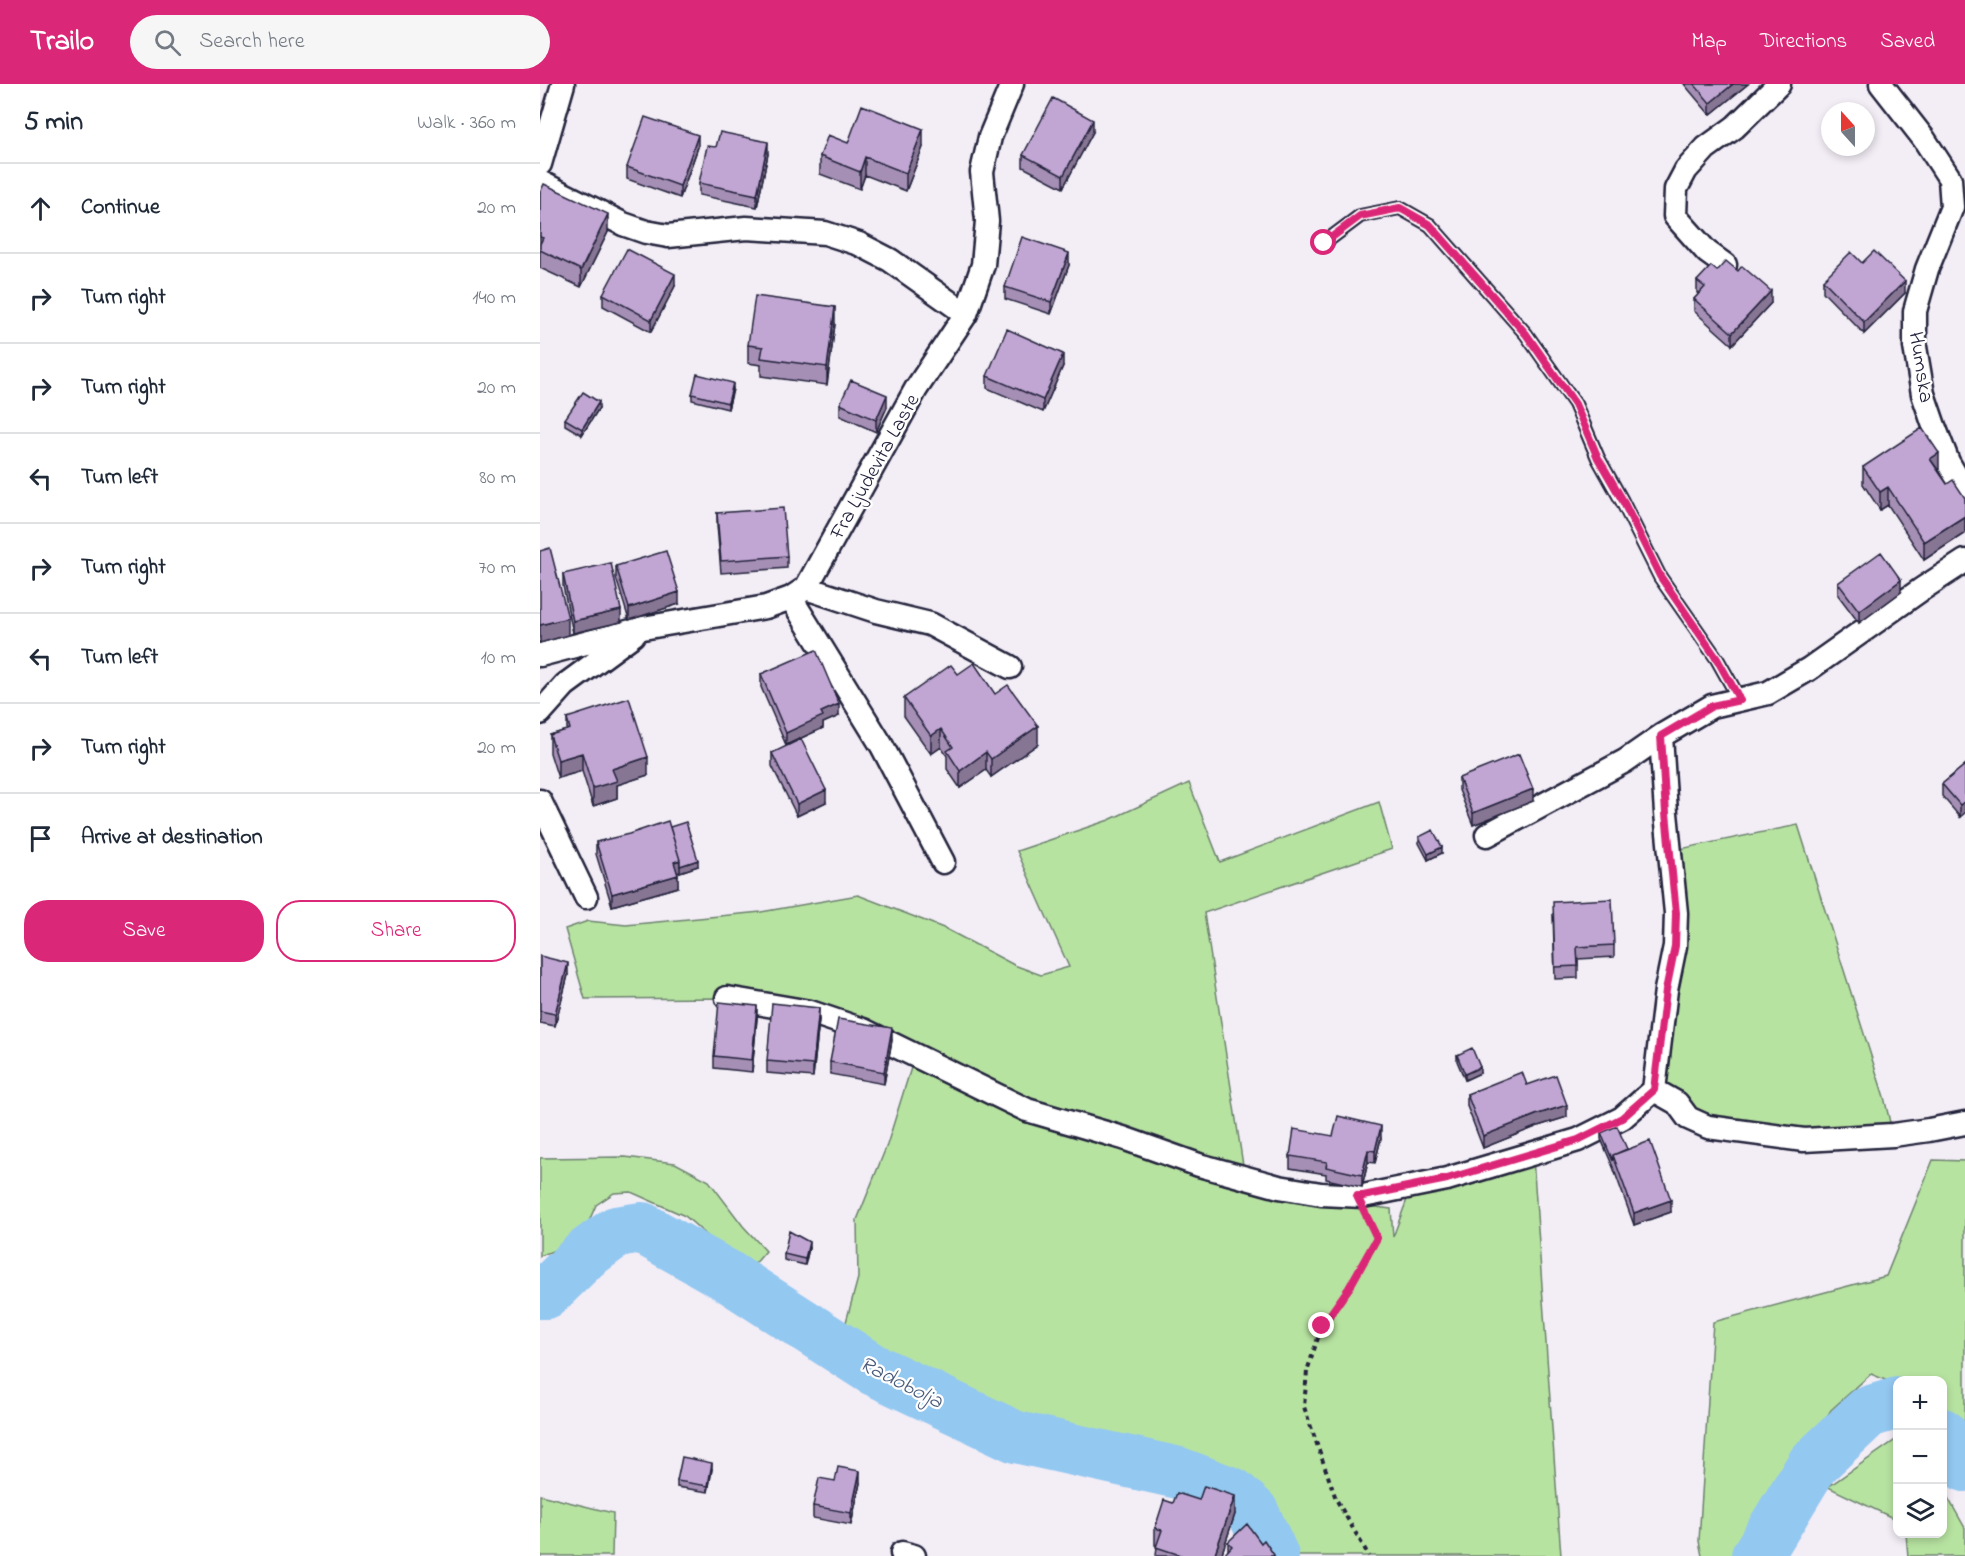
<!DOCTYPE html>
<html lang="en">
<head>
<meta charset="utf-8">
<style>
	:root { --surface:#fff; --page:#f6f6f7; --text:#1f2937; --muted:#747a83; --line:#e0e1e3; --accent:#db2777 }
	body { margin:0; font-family:"Indie Flower",sans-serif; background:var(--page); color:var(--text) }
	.controls { position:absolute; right:18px; bottom:18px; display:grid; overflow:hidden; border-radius:12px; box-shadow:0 3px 9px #0003 }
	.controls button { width:54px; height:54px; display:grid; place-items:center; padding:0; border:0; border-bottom:2px solid var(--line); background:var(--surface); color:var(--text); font:30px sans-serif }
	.compass { position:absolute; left:1281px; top:18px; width:54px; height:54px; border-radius:50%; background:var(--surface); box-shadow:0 3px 9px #0003; rotate:339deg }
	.stop { position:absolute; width:18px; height:18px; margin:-14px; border:4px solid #db2777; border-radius:50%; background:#fff }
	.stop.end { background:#db2777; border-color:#fff; box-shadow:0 2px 6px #0008 }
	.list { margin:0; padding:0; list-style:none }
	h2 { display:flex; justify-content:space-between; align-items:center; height:78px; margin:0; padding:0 24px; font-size:26px }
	h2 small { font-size:20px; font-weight:400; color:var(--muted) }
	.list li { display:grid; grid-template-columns:39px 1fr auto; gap:18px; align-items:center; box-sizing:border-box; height:90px; padding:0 24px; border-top:2px solid var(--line) }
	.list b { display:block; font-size:22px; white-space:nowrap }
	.list em { font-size:20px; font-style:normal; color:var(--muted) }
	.actions { display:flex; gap:12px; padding:18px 24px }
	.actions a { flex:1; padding:14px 0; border:2px solid var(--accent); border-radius:24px; text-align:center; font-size:21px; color:var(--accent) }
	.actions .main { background:var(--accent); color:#fff }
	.icon { flex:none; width:33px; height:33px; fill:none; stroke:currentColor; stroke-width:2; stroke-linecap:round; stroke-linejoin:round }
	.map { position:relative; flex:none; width:1425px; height:1472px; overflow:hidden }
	header { display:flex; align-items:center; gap:36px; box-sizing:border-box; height:84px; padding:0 30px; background:var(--accent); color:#fff }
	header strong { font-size:28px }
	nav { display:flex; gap:33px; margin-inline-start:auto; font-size:21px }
	.search { width:420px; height:54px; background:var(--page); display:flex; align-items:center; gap:15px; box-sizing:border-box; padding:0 21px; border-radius:33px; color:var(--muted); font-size:22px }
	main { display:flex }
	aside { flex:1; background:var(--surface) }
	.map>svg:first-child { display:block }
	.green { fill:#b7e3a1; stroke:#6c826e; stroke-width:1.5 }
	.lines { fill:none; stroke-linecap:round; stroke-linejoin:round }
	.river { stroke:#93c8f1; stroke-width:52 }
	.lane-casing { stroke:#22223b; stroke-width:16 }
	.street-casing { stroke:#22223b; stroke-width:27 }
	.path { stroke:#22223b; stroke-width:4; stroke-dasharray:4.5 4.5; stroke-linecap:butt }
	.lane { stroke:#fff; stroke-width:12 }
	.street { stroke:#fff; stroke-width:22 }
	.wall { fill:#a68fb5; stroke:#22223b; stroke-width:1.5 }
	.shaded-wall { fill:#877494; stroke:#22223b; stroke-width:1.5 }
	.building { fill:#c1a6d3; stroke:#22223b; stroke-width:1.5 }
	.route { stroke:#db2777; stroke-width:8 }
	.labels { text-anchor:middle; stroke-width:4.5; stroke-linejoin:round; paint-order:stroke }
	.street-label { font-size:21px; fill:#22223b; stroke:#fff }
	.water-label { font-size:22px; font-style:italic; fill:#4a5c7b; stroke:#fff }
</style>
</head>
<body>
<header>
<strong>Trailo</strong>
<div class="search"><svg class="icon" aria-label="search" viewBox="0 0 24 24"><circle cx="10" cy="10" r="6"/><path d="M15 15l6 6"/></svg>Search here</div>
<nav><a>Map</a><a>Directions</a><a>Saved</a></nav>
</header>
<main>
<aside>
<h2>5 min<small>Walk · 360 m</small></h2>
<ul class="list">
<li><svg class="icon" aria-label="ahead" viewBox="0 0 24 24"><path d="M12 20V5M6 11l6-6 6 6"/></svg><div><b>Continue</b></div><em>20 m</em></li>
<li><svg class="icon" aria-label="right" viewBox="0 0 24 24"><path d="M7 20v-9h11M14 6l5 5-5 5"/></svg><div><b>Turn right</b></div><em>140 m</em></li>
<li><svg class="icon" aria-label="right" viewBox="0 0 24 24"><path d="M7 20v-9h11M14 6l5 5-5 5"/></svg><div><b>Turn right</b></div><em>20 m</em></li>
<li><svg class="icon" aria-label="left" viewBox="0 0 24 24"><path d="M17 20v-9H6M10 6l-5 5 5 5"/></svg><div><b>Turn left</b></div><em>80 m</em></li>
<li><svg class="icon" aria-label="right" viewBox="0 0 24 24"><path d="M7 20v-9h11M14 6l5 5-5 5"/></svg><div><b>Turn right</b></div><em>70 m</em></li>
<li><svg class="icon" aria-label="left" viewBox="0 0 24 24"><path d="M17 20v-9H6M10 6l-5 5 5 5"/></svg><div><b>Turn left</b></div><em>10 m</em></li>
<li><svg class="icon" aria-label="right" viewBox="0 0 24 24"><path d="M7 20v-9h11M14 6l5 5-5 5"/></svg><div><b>Turn right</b></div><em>20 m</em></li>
<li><svg class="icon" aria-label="arrive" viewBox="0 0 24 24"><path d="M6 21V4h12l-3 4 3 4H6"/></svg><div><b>Arrive at destination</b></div></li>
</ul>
<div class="actions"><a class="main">Save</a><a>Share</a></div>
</aside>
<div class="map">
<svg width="1425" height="1472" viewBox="0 0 1425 1472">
	<rect width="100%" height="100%" fill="#f3edf6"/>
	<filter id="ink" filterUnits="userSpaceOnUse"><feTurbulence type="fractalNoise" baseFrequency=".0167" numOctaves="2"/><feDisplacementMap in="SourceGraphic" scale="12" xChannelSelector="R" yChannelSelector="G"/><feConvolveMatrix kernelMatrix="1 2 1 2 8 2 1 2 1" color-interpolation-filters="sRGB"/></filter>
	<g filter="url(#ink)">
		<path class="green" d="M649 699 680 778 839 718 852 765 664 829 705 1094 766 1114 851 1125 853 1153 871 1105 993 1074 1021 1472H733L713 1428 692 1409 639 1389 476 1353 332 1285 299 1264 318 1194 317 1136 347 1061 375 971 187 914 45 915 25 845 48 837 86 841 221 828 318 811 406 845 474 881 501 891 529 883 477 767 569 736Z
			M1258 741 1344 1013 1353 1051 1190 1045 1114 1006 1130 767Z
			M85 1073 135 1079 169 1097 203 1142 226 1167 208 1188 145 1132 91 1108 74 1109 56 1121 46 1144 25 1162 0 1172V1074Z
			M1393 1076 1425 1077V1351L1403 1321 1402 1296H1358L1357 1301 1331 1290 1291 1326 1200 1472H1162L1159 1457 1173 1238 1346 1192Z
			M1357 1355V1436L1288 1403Z
			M1403 1405 1425 1444V1472H1368L1366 1450H1402Z
			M0 1411 73 1429 72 1472H0Z"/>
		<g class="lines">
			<path class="river" d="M0 1209H6L46 1170 76 1148 102 1144 186 1191 332 1285 476 1353 639 1389 692 1409 713 1428 733 1472
				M1402 1350 1425 1382
				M1217 1472 1273 1380 1328 1328 1358 1319"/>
			<g class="lane-casing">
				<path id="lane" d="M784 159 820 132 860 124 890 141 986 250 1035 320 1058 374 1082 417 1120 493 1177 575 1200 616"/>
			</g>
			<g class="street-casing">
				<path id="street" d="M1341 0 1384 55 1410 95 1412 123 1387 185 1375 227V263L1383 310 1394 342 1408 378 1425 407
					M0 80 23 0
					M0 98 83 140 106 148 128 152 206 144 285 149 319 160 350 176 426 230
					M1185 181 1167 168 1135 132 1136 105 1146 86 1166 64 1195 43 1239 0
					M266 504 336 527 390 540 470 583
					M251 514 342 662 403 778
					M0 571 103 544 226 523 251 514 266 504 376 305 426 230 443 181 447 137 442 88 450 53 472 0
					M0 629 25 601 93 551
					M0 717 46 813
					M947 751 1085 677 1121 652
					M187 914 270 928 323 946 487 1026 583 1054 659 1081 739 1103 781 1110 823 1112 907 1095 1038 1056 1082 1034 1114 1006 1137 1019 1148 1034 1168 1043 1264 1056 1353 1051 1389 1046 1425 1039
					M1114 1006 1126 906 1135 862 1136 829 1126 729 1121 652 1172 622 1228 609 1269 585 1382 505 1425 477
					M362 1469 374 1472"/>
			</g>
			<path class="path" d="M829 1137 837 1154 809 1204 782 1242 767 1287 764 1323 796 1415 829 1472"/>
			<use href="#lane" class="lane"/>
			<use href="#street" class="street"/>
		</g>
		<path class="wall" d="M1144 0H1208L1170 31Z
			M553 48 523 104 483 83V71Z
			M308 59 383 63 366 107 325 91 320 105 280 90V72Z
			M158 63 140 114 87 95V83Z
			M176 63 228 70 217 123 159 111V99Z
			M0 109 68 148 41 203 0 184Z
			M1322 179 1365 209 1324 250 1283 208V196Z
			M529 181 511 230 465 215V203Z
			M1177 187 1231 219 1192 261 1154 227V215L1159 210 1157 209V197Z
			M135 202 111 248 63 222V210Z
			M295 240 287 301 221 292V281L208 279V261Z
			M523 282 503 328 447 304V292Z
			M193 305 188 325 152 316V310Z
			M300 320 347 323 336 348 300 332Z
			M59 324 42 351 25 341V335Z
			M1323 383 1398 387 1407 400 1425 414V449L1384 476 1348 421 1340 426 1323 400Z
			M177 429 247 472V484L181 489 177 441Z
			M76 482 139 520 89 536 76 494Z
			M23 490 81 538 33 549 23 502Z
			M1298 499 1361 508 1319 539 1298 511Z
			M221 590 299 632 283 639V644L246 661 221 603Z
			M418 590 455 610 498 660 451 693 446 686 420 704 407 685V672L401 663 391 670 364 632V614Z
			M27 634 108 691 77 701V714L53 722 42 687 18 694 10 669V651L27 646Z
			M232 669 286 718 257 732 232 682Z
			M1425 681 1420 733 1402 712V700Z
			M919 694 993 717 933 741 919 706Z
			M130 743 158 782 137 789 138 803 72 822 56 770V758Z
			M879 753 902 769 888 776 879 759Z
			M1013 830 1074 861V873L1038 875V894L1015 895Z
			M0 872 28 891 15 942 0 939Z
			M217 934 212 988 174 984V972Z
			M279 936 273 993 227 989V977Z
			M352 956 344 1000 290 990V978Z
			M917 971 940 989 925 996 917 977Z
			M987 1001 1027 1033 998 1042 943 1064 927 1022V1010Z
			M1061 1049 1087 1065 1131 1128 1094 1141 1073 1083 1061 1055Z
			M793 1052 841 1054 835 1079 828 1078 822 1103 786 1095V1090L750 1084V1072Z
			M269 1164 265 1181 244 1176V1170Z
			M172 1385 168 1408 137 1403V1397Z
			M295 1397 320 1399 311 1441 273 1434V1422Z
			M633 1419 695 1430 681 1472H616L617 1462 615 1461V1444Z
			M688 1458 721 1459 734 1472 688 1466Z"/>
		<path class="shaded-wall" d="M1193 0H1208L1170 31V19Z
			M553 36V48L523 104V92Z
			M383 45V63L366 107V89Z
			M158 51V63L140 114V102Z
			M228 58V70L217 123V111Z
			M325 73V91L320 105V88Z
			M68 130V148L41 203V186Z
			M529 169V181L511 230V218Z
			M135 190V202L111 248V236Z
			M1365 197V209L1324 250V238Z
			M1231 207V219L1192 261V249Z
			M295 223V240L287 301V283Z
			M523 270V282L503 328V316Z
			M193 299V305L188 325V319Z
			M347 311V323L336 348V336Z
			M59 318V324L42 351V345Z
			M1399 369V387L1390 375Z
			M1348 403V421L1340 426V408Z
			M1425 432V449L1384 476V458Z
			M1361 496V508L1319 539V527Z
			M139 508V520L89 536V524Z
			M81 526V538L33 549V537Z
			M28 534V551L0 559V541Z
			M299 620V632L283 639V644L246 661V649L281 628Z
			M498 642V660L451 693V675Z
			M401 645V663L391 670V652Z
			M446 668V686L420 704V687Z
			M42 669V687L18 694V676Z
			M108 673V691L77 701V714L53 722V704L72 685Z
			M993 705V717L933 741V729Z
			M286 706V718L257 732V720Z
			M1425 717V729L1420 733V721Z
			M902 763V769L888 776V770Z
			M140 776V788L134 790V778Z
			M158 776V782L140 788V782Z
			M138 791V803L72 822V810Z
			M28 879V891L15 942V930Z
			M217 922V934L212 988V976Z
			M279 924V936L273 993V981Z
			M352 944V956L344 1000V988Z
			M940 983V989L925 996V990Z
			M1027 1021V1033L998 1042 943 1064V1052L998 1030Z
			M841 1042V1054L835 1079V1067Z
			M828 1066V1078L822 1103V1091Z
			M1131 1116V1128L1094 1141V1129Z
			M269 1158V1164L265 1181V1175Z
			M172 1379V1385L168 1408V1402Z
			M320 1387V1399L311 1441V1429Z
			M695 1412V1430L681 1472H674Z"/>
		<path class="building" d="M1154 0H1193L1170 19Z
			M513 14 553 36 523 92 483 71Z
			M322 21 383 45 366 89 325 73 320 88 280 72 288 51 308 59Z
			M105 33 158 51 140 102 87 83Z
			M180 48 228 58 217 111 159 99 167 62 176 63Z
			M4 100 68 130 41 186 0 166V160L3 154 0 153V109Z
			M482 153 529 169 511 218 465 203Z
			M87 165 135 190 111 236 63 210Z
			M1334 167 1365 197 1324 238 1283 196 1311 168 1322 179Z
			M1186 177 1198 187 1202 182 1231 207 1192 249 1154 215 1165 203 1157 197 1171 182 1177 187Z
			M215 212 295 223 287 283 221 274 223 263 208 261Z
			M467 245 523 270 503 316 447 292Z
			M157 290 193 299 188 319 152 310Z
			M311 296 347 311 336 336 300 320Z
			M43 308 59 318 42 345 25 335Z
			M1382 344 1399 369 1390 375 1407 400 1413 396 1425 414V432L1384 458 1348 403 1340 408 1323 383Z
			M243 424 247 472 181 477 177 429Z
			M10 464 28 534 0 541V467Z
			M126 467 139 508 89 524 76 482Z
			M1341 468 1361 496 1319 527 1298 499Z
			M71 479 81 526 33 537 23 490Z
			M276 566 299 620 281 628 283 632 246 649 221 590Z
			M434 579 455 610 468 601 498 642 451 675 446 668 420 687 407 667 413 663 401 645 391 652 364 614 411 581 418 590Z
			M89 614 108 673 72 685 77 697 53 704 42 669 18 676 10 651 30 645 27 634Z
			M261 655 286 706 257 720 232 669Z
			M979 670 993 705 933 729 919 694Z
			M1425 681V717L1420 721 1402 700Z
			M128 737 140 776 134 778 138 791 72 810 56 758 89 750Z
			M146 738 158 776 140 782V776L130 743Z
			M893 746 902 763 888 770 879 753Z
			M1072 815 1074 861 1037 863 1038 882 1015 883 1013 818Z
			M0 872 28 879 15 930 0 927Z
			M179 918 217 922 212 976 174 972Z
			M232 919 279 924 273 981 227 977Z
			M298 935 352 944 344 988 290 978Z
			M932 964 940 983 925 990 917 971Z
			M982 988 987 1001 1016 991 1027 1021 998 1030 943 1052 927 1010Z
			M798 1032 841 1042 835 1067 828 1066 822 1091 786 1083 787 1078 750 1072 754 1045 793 1052Z
			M1077 1042 1087 1065 1073 1071V1077L1061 1049Z
			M1110 1057 1131 1116 1094 1129 1073 1071Z
			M249 1147 269 1158 265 1175 244 1170Z
			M142 1373 172 1379 168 1402 137 1397Z
			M298 1383 320 1387 311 1429 273 1422 279 1394 295 1397Z
			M664 1402 695 1412 674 1472H643L616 1463 622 1446 615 1444 624 1416 633 1419 637 1409 659 1416Z
			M707 1440 721 1459 724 1456 734 1471 733 1472H683L692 1462 688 1458Z"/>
	</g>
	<g class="lines" filter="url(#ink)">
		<path class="route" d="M782 1242 809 1204 837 1154 817 1112H823L907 1095 1038 1056 1082 1034 1114 1006 1126 906 1135 862 1136 829 1126 729 1121 652 1172 622 1200 616 1177 575 1120 492 1083 417 1058 374 1035 320 986 250 890 141 860 124 820 132 784 159"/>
	</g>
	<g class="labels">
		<g class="street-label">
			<text transform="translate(1382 283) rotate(81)" y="7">Humska</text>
			<text transform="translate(334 382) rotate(-61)" y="7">Fra Ljudevita Laste</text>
		</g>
		<g class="water-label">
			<text transform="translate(362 1297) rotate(27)" y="8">Radobolja</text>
		</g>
	</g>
</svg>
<div class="controls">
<button>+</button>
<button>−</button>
<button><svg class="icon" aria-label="layers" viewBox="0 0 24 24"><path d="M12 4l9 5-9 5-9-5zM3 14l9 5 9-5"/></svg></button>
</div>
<svg class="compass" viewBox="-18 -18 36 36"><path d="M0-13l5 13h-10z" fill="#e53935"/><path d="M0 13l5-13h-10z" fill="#747a83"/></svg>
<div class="stop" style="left:784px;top:159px"></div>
<div class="stop end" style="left:782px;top:1242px"></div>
</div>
</main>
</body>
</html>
